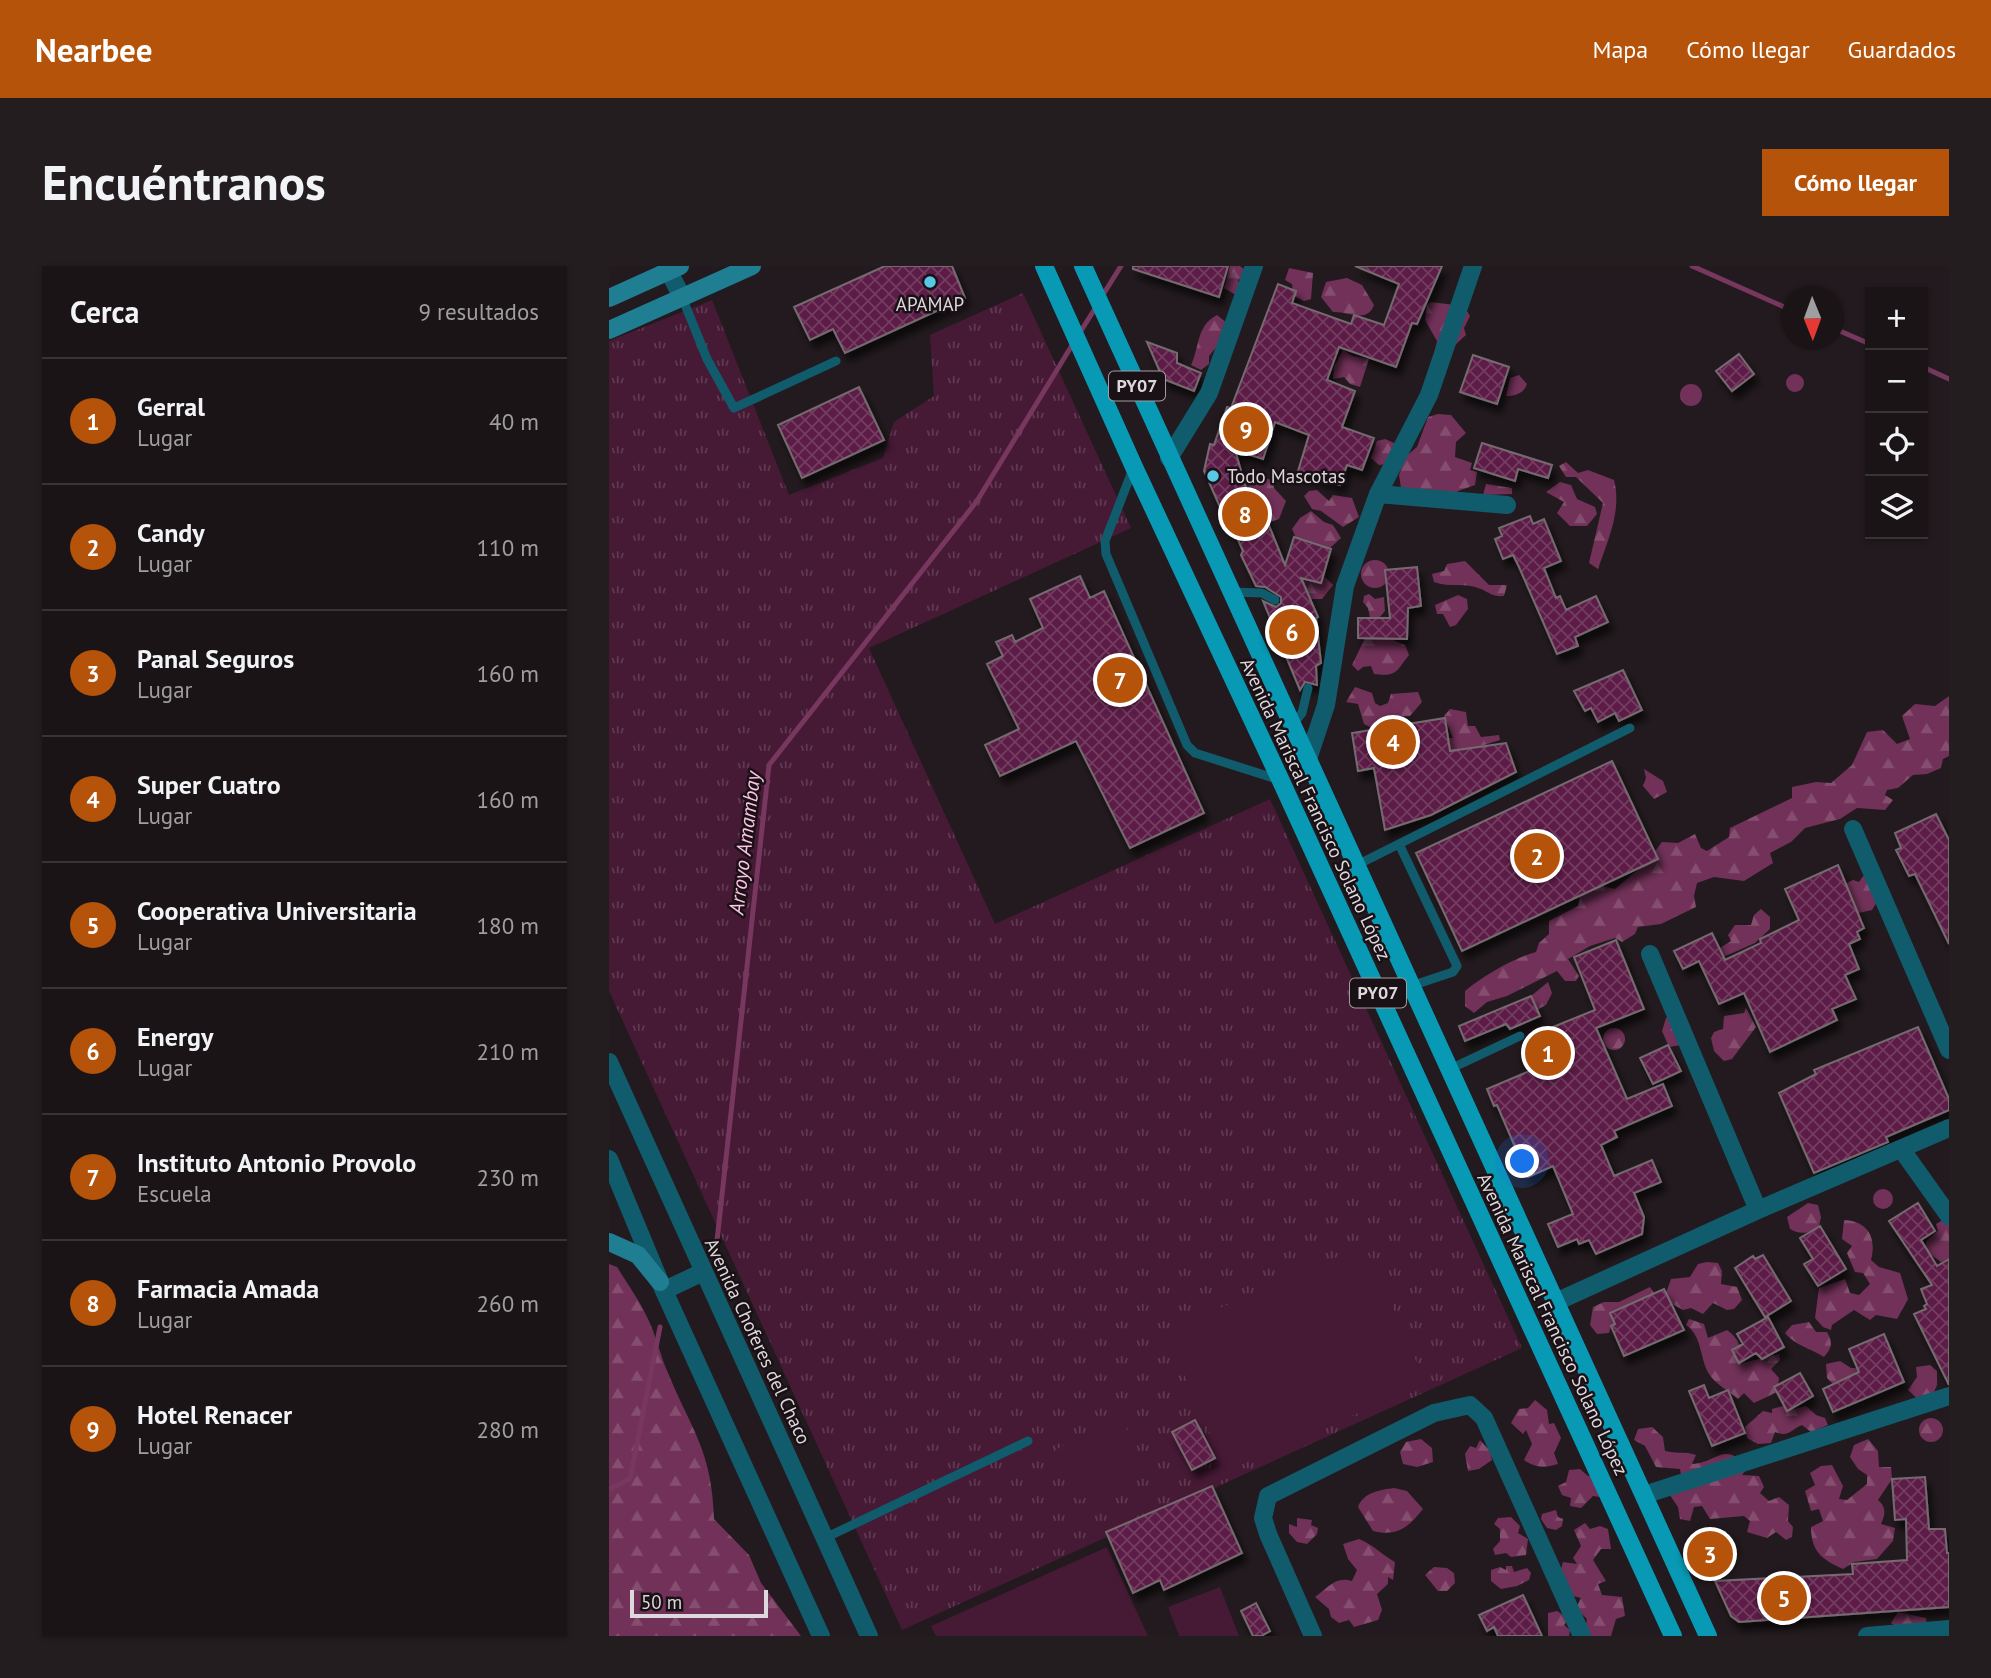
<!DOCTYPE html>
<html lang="es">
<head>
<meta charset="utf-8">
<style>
	:root { --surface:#1a1416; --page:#231d1f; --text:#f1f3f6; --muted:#9f9ea1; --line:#383335; --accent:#b45309 }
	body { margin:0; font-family:"PT Sans",sans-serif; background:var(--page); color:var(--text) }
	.controls { position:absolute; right:21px; top:21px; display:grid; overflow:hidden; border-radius:0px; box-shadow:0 2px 5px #0004 }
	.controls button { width:63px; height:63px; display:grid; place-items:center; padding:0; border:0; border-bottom:2px solid var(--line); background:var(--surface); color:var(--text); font:35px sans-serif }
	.compass { position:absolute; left:1172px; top:21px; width:63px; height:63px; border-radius:50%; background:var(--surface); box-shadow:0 2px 5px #0004; rotate:179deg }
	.scale { position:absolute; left:21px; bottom:18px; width:138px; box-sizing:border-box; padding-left:7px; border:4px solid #ddd8db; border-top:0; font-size:19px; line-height:24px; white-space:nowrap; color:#ddd8db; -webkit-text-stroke:5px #191115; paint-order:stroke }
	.you { position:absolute; left:914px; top:896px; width:24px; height:24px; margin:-18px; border:5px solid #fff; border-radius:50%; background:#1a73e8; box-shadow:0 0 0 10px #1a73e833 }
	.badge { display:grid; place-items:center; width:46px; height:46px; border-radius:50%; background:var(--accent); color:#fff; font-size:23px; font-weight:700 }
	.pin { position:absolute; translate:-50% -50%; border:4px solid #fff; box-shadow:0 2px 7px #0006 }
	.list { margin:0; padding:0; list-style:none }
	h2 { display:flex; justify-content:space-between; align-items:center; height:91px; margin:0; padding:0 28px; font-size:30px }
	h2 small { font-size:23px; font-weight:400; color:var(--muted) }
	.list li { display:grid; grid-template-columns:46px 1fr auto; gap:21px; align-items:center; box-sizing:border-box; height:126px; padding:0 28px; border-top:2px solid var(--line) }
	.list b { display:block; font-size:26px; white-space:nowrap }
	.list p { margin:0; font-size:23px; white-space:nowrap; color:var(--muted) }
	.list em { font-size:23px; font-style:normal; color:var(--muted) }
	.icon { flex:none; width:38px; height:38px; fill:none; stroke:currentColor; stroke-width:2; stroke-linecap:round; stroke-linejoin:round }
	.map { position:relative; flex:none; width:1340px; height:1370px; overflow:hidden; border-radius:0px }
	header { display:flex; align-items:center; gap:42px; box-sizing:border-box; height:98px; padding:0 35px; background:var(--accent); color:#fff }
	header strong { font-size:33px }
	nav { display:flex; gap:38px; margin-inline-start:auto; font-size:24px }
	.intro { display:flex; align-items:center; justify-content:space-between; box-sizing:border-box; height:168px; padding:0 42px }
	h1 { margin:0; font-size:49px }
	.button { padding:18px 32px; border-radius:0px; background:var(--accent); color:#fff; font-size:24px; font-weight:700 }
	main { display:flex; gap:42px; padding:0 42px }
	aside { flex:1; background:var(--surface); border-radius:0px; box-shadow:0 2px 5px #0004 }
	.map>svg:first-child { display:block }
	.grass { fill:url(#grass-tufts) }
	.forest { fill:url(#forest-firs) }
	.garden { fill:#461935 }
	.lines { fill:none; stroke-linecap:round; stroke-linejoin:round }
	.stream { stroke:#77375e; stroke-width:5 }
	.building { fill:url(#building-cross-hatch); stroke:#756b70; stroke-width:2; filter:url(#shadow) }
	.lane { stroke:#105c6d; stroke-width:9 }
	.street { stroke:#105c6d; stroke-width:18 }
	.secondary { stroke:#207e93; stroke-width:18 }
	.primary { stroke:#0899b4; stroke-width:18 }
	.poi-dot { fill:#59c8e4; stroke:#191115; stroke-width:2.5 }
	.labels { text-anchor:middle; stroke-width:5; stroke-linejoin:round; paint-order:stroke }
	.shield { fill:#191115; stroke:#a29ca0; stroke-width:2 }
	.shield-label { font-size:18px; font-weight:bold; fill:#ddd8db }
	.poi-label { font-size:19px; fill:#ddd8db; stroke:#191115 }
	.street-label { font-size:19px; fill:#ddd8db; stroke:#191115 }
	.water-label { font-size:21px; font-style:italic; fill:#ffc3e4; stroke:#191115 }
</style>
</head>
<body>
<header>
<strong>Nearbee</strong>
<nav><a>Mapa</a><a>Cómo llegar</a><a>Guardados</a></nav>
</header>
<div class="intro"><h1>Encuéntranos</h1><a class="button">Cómo llegar</a></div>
<main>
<aside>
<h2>Cerca<small>9 resultados</small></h2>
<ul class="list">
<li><span class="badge">1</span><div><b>Gerral</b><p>Lugar</p></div><em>40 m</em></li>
<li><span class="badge">2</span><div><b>Candy</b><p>Lugar</p></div><em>110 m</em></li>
<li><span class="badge">3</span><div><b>Panal Seguros</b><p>Lugar</p></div><em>160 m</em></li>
<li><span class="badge">4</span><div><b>Super Cuatro</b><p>Lugar</p></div><em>160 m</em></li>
<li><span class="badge">5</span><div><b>Cooperativa Universitaria</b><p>Lugar</p></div><em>180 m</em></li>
<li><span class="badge">6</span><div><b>Energy</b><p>Lugar</p></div><em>210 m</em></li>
<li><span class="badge">7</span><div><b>Instituto Antonio Provolo</b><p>Escuela</p></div><em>230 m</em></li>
<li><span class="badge">8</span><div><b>Farmacia Amada</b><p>Lugar</p></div><em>260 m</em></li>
<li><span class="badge">9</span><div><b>Hotel Renacer</b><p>Lugar</p></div><em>280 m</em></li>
</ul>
</aside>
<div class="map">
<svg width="1340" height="1370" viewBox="0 0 1340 1370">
	<defs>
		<pattern id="grass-tufts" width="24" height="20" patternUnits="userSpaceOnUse" patternTransform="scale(1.75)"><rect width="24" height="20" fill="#461935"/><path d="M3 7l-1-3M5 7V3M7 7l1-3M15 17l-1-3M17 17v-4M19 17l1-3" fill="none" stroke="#603a52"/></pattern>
		<pattern id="forest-firs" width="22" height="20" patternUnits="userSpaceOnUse" patternTransform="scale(1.75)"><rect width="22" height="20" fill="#713158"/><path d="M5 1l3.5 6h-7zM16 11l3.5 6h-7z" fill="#854e6f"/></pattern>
		<pattern id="building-cross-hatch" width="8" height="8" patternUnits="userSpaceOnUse" patternTransform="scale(1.75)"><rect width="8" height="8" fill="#5c1e46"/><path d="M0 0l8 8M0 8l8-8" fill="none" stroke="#733e60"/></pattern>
		<filter id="shadow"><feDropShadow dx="4.5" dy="8" stdDeviation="3.5" flood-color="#0009"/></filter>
	</defs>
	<rect width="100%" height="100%" fill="#221a1e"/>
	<path class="grass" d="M414 27 522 262 260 382 386 658 661 533 913 1082 293 1364 0 725V75L103 34 180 229 274 192 285 156 325 130 321 69Z"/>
	<path class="forest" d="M621 0H631L636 4 635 11 629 14 632 23 627 29 615 22Z
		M680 2 704 7 702 33 695 35 685 30 683 18 676 14Z
		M738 12 753 19 765 39C758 58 739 45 724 46L712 31 717 16Z
		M822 36 854 40 861 50 855 62 857 69 846 79 825 88 828 75 816 54 818 39Z
		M608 49 618 57 609 79 600 90V98L592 104 582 99C591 80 587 60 608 49Z
		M734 84 744 90 760 93 751 121 741 118 735 111 724 113 725 101Z
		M1177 117a9 9 0 1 1 18 0a9 9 0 1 1-18 0Z
		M910 109 918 118C915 127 906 130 897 130L901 112Z
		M1071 129a11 11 0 1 1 22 0a11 11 0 1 1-22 0Z
		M829 148 842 149 857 167 847 176 846 191 863 197 861 204 868 206 866 219 849 225 840 235 793 228 790 209 796 191 808 181 819 151Z
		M776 173 785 177V185L777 198 770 199 762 192 768 175Z
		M957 196 969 207 979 204 1005 214C1013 244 999 274 989 303L980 297 994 237 967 211H957L950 200Z
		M655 211 664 215 665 222 677 235 670 253 659 257 646 226 640 228 637 220 640 214Z
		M951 216 962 219 968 233 986 241 988 248 978 260H961L948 247 955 236 937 226Z
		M877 218 903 222V228L874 229Z
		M708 224 720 235 724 229 743 232 750 251 734 261 712 245 703 243 695 230 700 225Z
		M702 245 715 256 724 259 732 272 721 282 687 272 683 263 691 252Z
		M752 308a14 14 0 1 1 28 0a14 14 0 1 1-28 0Z
		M856 295 880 319H898L895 330C884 331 881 327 872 323 857 316 840 322 825 316L823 308 835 305 838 298Z
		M714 309 724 319 713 333H702L697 322 688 318 693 312 711 317Z
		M760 328 766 333 775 331 776 345 770 352H761L759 342 754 336 755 330Z
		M849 329 858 333 859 343 847 359 841 361 834 348H828L826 339Z
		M756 372H779L796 379 800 389C787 405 789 411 765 408L762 400 754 401 749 405 743 399Z
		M746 421 763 427 766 437 771 440 779 437 782 428 809 426 813 436 801 450 787 451 761 461 755 458 749 438 737 436Z
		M1340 430V490L1334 493 1332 502 1318 508 1304 509 1289 522 1278 524 1276 529 1284 534 1276 544 1248 542 1231 553 1196 562 1182 576 1161 587 1164 597 1135 615 1105 611 1088 617 1085 630 1087 641 1052 658 1029 661 1026 668 1013 676 1006 672 981 680 959 693 970 710 967 715H956L948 705 898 730 878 736 865 747 856 740V725C874 710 905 692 927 686L930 677 940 668V655L969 640 973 621 985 618 1006 623 1036 598 1053 576 1069 577 1086 568 1092 582 1098 585 1120 571 1121 562 1183 532V521L1207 516 1222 517 1243 499 1258 466 1274 464 1288 478 1301 473 1293 450 1306 438 1326 440Z
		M841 443 857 446 859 460H866L872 471 890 469 891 474C871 480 855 486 834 490L836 472H844L835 450Z
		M1035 503 1054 515 1058 526 1045 533 1034 520 1037 512Z
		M1254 610 1260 612 1268 636 1263 644 1245 648 1236 618 1244 614 1250 616Z
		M1152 643 1161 651V663L1146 677 1114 691 1111 682 1122 675 1119 669 1126 659H1142L1145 649Z
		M939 716 943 727 937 739 928 744 922 730Z
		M1137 742 1147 761 1123 793 1115 795 1105 785 1102 772 1105 766 1114 763 1115 750 1135 747Z
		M1062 750 1077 778 1060 781 1053 765 1057 752Z
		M994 773a11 11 0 1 1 22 0a11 11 0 1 1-22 0Z
		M1264 933a10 10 0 1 1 20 0a10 10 0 1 1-20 0Z
		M1199 937 1209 939 1212 951 1210 960C1199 968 1192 969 1181 963L1178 951Z
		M1235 954C1259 955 1268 972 1262 994L1270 1001 1291 1007 1299 1033 1288 1053 1267 1049 1261 1054 1245 1044 1223 1059 1222 1064 1214 1061 1206 1052 1210 1022 1236 1013 1241 1027 1250 1029 1261 1018 1254 1007 1246 1006 1238 987 1243 980 1233 973Z
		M1334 954 1340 958V992L1332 996 1315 984 1318 974 1329 965 1327 958Z
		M1098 996 1109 997 1113 1005 1112 1018 1128 1021 1133 1034 1125 1043 1118 1044 1104 1037 1094 1048 1082 1042 1074 1044 1063 1038 1057 1027 1062 1013 1081 1011 1089 998Z
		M0 998 8 1001C18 1017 30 1034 38 1051 47 1069 51 1089 59 1107 83 1165 103 1185 105 1253L140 1289 152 1317 192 1370H0Z
		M1041 1021 1045 1027 1002 1047 1006 1058 1002 1060 1000 1067 988 1068 981 1059 984 1041 995 1036H1010Z
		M1080 1053 1095 1058 1099 1072 1118 1064C1132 1075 1133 1082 1130 1098L1170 1088 1171 1094 1162 1103 1170 1112 1168 1126 1145 1137 1135 1127 1129 1133C1120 1125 1106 1118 1100 1108 1090 1091 1094 1071 1077 1059Z
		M1200 1056 1207 1066H1218C1224 1077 1223 1082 1215 1091 1201 1082 1187 1080 1176 1067L1183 1059Z
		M1231 1095 1242 1102H1249L1253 1112 1244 1120 1239 1111 1224 1118 1218 1112 1217 1098Z
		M1321 1099 1328 1105V1119L1321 1136H1312L1299 1124 1308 1111 1307 1101Z
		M926 1134 938 1144 940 1158 945 1157 952 1172 945 1187 949 1198C935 1202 927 1202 915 1194L923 1178 917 1164 914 1168 902 1157 910 1143 919 1142Z
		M1174 1140 1178 1145 1197 1140 1207 1149 1216 1152 1219 1159 1202 1166 1193 1159C1182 1163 1180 1172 1166 1166L1162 1177 1149 1178 1138 1172 1136 1161 1154 1145 1163 1147V1143Z
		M1310 1164a12 12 0 1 1 24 0a12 12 0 1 1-24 0Z
		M1043 1161 1054 1171 1056 1185C1067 1188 1075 1185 1087 1189L1083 1198C1110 1197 1111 1175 1140 1200L1133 1209 1150 1210 1155 1221 1151 1227 1160 1235 1170 1231 1180 1239 1179 1255 1184 1261 1183 1271 1177 1274 1167 1266 1158 1272 1138 1266 1141 1255 1135 1250 1101 1253 1093 1240 1085 1241 1081 1255 1071 1253 1069 1241 1056 1222 1072 1209 1071 1203 1047 1201 1036 1180 1025 1174 1029 1163Z
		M812 1173 823 1182 824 1196 808 1201 794 1198 791 1186 797 1176Z
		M1259 1173 1269 1185 1270 1201H1282L1283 1213 1269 1234C1278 1242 1276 1249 1272 1258L1286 1262 1284 1275 1268 1293 1245 1296 1234 1303C1213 1294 1202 1285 1202 1261L1214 1255 1210 1243 1202 1245 1196 1225 1206 1219 1201 1207 1212 1200 1223 1199 1234 1220 1230 1233 1238 1234 1258 1218V1209L1249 1203 1241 1191 1245 1179Z
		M871 1174 881 1185 883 1194 870 1203 859 1205 856 1188 861 1180 867 1182Z
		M971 1203 979 1210 984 1209 985 1219 991 1222V1231L984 1230 972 1242 961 1240 962 1232 953 1229 949 1220 957 1216 960 1204Z
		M785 1222 798 1225 814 1243C800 1261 788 1271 764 1265L749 1241C754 1227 770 1224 785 1222Z
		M947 1244 949 1251 954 1253 953 1260 947 1264 938 1262 932 1253 933 1248Z
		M902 1251 911 1260 909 1267 919 1273 917 1289 902 1291 897 1287 886 1289 884 1283 891 1275V1263L885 1258 889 1252Z
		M688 1252 703 1254 702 1259 709 1262 708 1268 698 1278 688 1276 680 1267V1258L688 1261Z
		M976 1257 981 1263 991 1260 999 1263 1002 1283H992L984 1294 997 1315 989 1318 993 1329 1013 1331 1016 1350 1007 1353 1002 1370H979L976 1364 978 1353 967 1342 972 1332 964 1330 951 1307 954 1296 968 1298 964 1292 972 1280 965 1264Z
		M750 1273C765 1279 773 1289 786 1296L784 1314 779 1311V1318L768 1328 773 1344 769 1354 745 1361 740 1354 730 1357 722 1351 720 1343 706 1331C719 1322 726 1310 743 1315L748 1304 739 1293 734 1278Z
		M897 1300H903L905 1306 918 1302 922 1307 920 1314 908 1320 892 1323 882 1315V1304L891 1301 897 1304Z
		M825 1301 838 1302 845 1307 846 1317 838 1325H829L816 1309Z
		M948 1345 960 1353 955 1359 961 1364 960 1370H939V1347Z
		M1289 1346 1317 1352 1318 1360 1287 1361 1282 1357Z"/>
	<path class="garden" d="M755 979 817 1117 618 1205 556 1066Z
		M513 1153 536 1203 470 1234 446 1184Z
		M498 1281 539 1370H327L322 1360Z
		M611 1321 630 1370H570L559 1341Z"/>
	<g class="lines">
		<path class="stream" d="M1083 0 1182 44
			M492 32 512 0
			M1224 62 1261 78
			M470 68 487 41
			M1314 101 1340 113
			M106 993 160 499 368 235 465 76
			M0 1223 21 1213 51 1061"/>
	</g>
	<path class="building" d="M276 0H343L356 32 236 87 224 63 201 74 185 41Z
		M524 0H619L610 31 524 3Z
		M746 0H833L808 58 803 57 787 101 730 81 718 114 746 125 733 161 765 172 753 204 738 199 731 219 689 205 700 169 666 156 654 193 626 184 639 229 646 225 676 299 685 271 722 283 712 317 692 312 709 351 707 352 712 397 707 400 708 419 696 416 691 424 654 335 667 341 672 337V331L656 321 647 320 632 289 634 285 614 240 611 241 595 205 601 178 605 179 618 141 622 142 669 18 687 25 683 37 742 58 745 49 775 59 790 18Z
		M538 76 568 87V97L592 107 585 125 554 113Z
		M1130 88 1145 108 1123 125 1107 105Z
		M864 89 900 101 888 138 851 126Z
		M250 121 275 174 193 212 169 159Z
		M873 177 943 199 939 212 909 203 906 215 865 202Z
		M921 250 924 258 935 253 952 295 935 302 947 332 951 330 957 344 987 330 999 356 966 371 969 380 948 388 910 301 904 289 894 293 886 273 893 270 890 262Z
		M808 301 812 340 799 342 798 373 749 372V352H781L776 304Z
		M471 310 481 332 495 325 595 547 521 582 467 475 391 510 376 479 410 463 378 398 394 390 387 376 403 369 406 376 434 362 421 333Z
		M1014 404 1033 444 1010 455 1006 447 989 456 982 442 976 445 965 425Z
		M836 452 841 485 897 477 907 506 822 549 776 564 765 502 749 505 743 467Z
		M1003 495 1049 593 853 685 807 587Z
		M1327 548 1340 574V678L1306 608 1300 610 1287 584 1292 582 1286 567Z
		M1229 599 1255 662 1248 666 1251 673 1240 678 1250 703 1236 709 1247 733 1223 743 1228 754 1161 786 1135 727 1110 738 1090 695 1074 703 1065 685 1103 667 1116 694 1152 677 1151 673 1190 654 1176 623Z
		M1007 674 1035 743 987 762 1018 833 1054 818 1063 840 1005 865 1008 871 992 879 1005 910 1043 894 1052 916 1025 927 1035 951 1033 968 987 988 980 974 970 978 968 973 949 981 939 958 964 948 944 900 919 911 888 839 885 840 878 823 937 798 924 769 986 744 965 691Z
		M922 730 931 750 901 763 897 758 856 775 850 760Z
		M1309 761 1340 833V844L1277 871 1279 876 1205 907 1170 827 1207 808 1205 804Z
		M1059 779 1072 805 1044 818 1031 792Z
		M1309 937 1326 965 1312 974 1328 1000 1340 993V1119L1305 1048 1317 1043 1315 1040 1318 1038 1312 1023 1323 1019 1280 955Z
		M1211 960 1237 1003 1209 1020 1195 998 1204 993 1191 972Z
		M1154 989 1182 1035 1156 1051 1126 1002 1144 990 1146 993Z
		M1055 1023 1075 1064 1015 1090 1002 1060 1006 1058 1001 1047Z
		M1159 1051 1175 1081 1153 1093 1147 1087 1130 1097 1123 1084 1134 1078 1128 1068Z
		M1275 1068 1295 1116 1224 1146 1214 1123 1250 1106 1240 1083Z
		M1191 1107 1204 1130 1178 1145 1165 1121Z
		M1095 1119 1100 1132 1119 1124 1136 1167 1103 1180 1080 1125Z
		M586 1154 606 1192 583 1204 563 1166Z
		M1316 1211 1320 1263H1336L1338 1287H1340V1341L1130 1356 1122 1350 1106 1315 1244 1308 1243 1298 1298 1294 1297 1253 1286 1254 1283 1213Z
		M603 1220 633 1287 555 1324 551 1314 524 1327 497 1266Z
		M1116 1266 1124 1279 1096 1297 1083 1273Z
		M914 1329 933 1370H889L885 1361 878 1365 870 1349Z
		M647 1337 661 1365 652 1370H644L632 1345Z"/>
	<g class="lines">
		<path class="lane" d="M73 31 98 93 125 142 227 95
			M524 203 496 275 497 288 578 479 586 487 671 514
			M623 326 653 327 666 334
			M683 459 693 447 699 422
			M790 578 848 700 844 706 802 720
			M746 600 1021 462
			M841 803 911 770
			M216 1272 419 1175"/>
		<path class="street" d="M57 0 73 31
			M560 192 600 127 645 0
			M769 228 898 239
			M699 493 717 439 736 320 769 228 820 129 864 0
			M1244 563 1340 784
			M1041 688 1149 944
			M0 796 260 1370
			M1293 884 1340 950
			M0 893 51 1016 212 1370
			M56 1024 94 1006
			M949 1035 1149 944 1340 862
			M1035 1229 1340 1130
			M704 1370 659 1268 654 1252 659 1230 825 1147 861 1139 875 1152 973 1370
			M1258 1370 1340 1363"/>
		<path class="secondary" d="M0 32 71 0
			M0 64 143 0
			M0 976 29 989 51 1016"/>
		<path class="primary" d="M435 0 525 201 672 515 1064 1370
			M474 0 1099 1370"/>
	</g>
	<g class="poi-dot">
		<circle cx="321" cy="16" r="7"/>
		<circle cx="604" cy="210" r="7"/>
	</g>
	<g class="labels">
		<g class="shield">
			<rect x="500" y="105.5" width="56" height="29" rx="5"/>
			<rect x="741" y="712.5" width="56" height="29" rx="5"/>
		</g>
		<g class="shield-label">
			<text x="528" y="126">PY07</text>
			<text x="769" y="733">PY07</text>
		</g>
		<g class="poi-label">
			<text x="321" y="45">APAMAP</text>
			<text x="618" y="217" text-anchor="start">Todo Mascotas</text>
		</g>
		<g class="street-label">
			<text transform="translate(707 543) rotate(65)" y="7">Avenida Mariscal Francisco Solano López</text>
			<text transform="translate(944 1058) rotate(65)" y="7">Avenida Mariscal Francisco Solano López</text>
			<text transform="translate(149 1075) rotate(65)" y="7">Avenida Choferes del Chaco</text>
		</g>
		<g class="water-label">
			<text transform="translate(136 577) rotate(-83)" y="7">Arroyo Amambay</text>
		</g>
	</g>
</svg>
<div class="controls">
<button>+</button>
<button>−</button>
<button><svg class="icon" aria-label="locate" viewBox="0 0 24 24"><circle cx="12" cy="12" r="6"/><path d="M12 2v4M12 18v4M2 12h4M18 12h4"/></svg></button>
<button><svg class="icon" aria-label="layers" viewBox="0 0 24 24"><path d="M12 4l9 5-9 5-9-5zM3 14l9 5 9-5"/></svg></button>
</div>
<svg class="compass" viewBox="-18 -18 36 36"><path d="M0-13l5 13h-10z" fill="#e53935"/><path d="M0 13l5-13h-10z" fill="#9f9ea1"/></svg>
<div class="scale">50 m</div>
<div class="you"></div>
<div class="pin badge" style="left:939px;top:787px">1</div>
<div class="pin badge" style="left:928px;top:590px">2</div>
<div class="pin badge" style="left:1101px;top:1288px">3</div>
<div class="pin badge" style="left:784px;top:476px">4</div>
<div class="pin badge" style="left:1175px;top:1332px">5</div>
<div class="pin badge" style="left:683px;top:366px">6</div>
<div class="pin badge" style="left:511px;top:414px">7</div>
<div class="pin badge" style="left:636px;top:248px">8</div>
<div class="pin badge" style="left:637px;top:163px">9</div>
</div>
</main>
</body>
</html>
